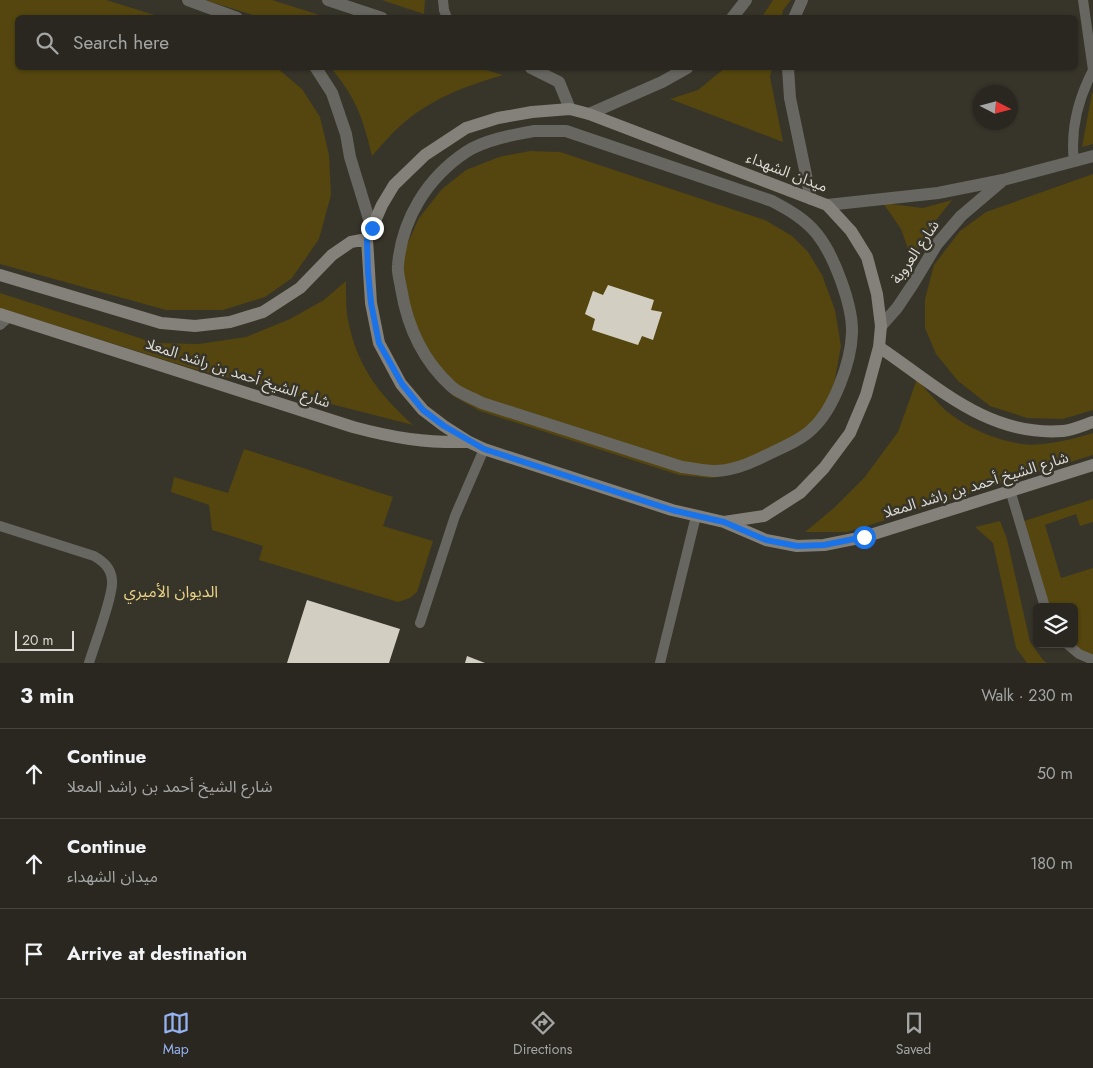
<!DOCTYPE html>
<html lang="en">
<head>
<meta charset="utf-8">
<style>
	:root { --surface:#292720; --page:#312f29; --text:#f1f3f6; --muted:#a5a5a5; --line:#45443e; --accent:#95b2f1 }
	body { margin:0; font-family:Jost,"Noto Sans Arabic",sans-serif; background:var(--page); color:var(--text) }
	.controls { position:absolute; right:15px; bottom:15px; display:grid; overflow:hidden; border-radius:8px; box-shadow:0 1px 4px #0004 }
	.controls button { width:45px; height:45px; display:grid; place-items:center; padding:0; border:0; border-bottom:1px solid var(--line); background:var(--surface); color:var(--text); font:25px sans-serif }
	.compass { position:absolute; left:973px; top:85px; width:45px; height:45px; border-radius:50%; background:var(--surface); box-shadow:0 1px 4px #0004; rotate:96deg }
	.scale { position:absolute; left:15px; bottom:12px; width:59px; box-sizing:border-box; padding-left:5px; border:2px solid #dbd9d3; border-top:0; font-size:14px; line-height:18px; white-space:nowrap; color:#dbd9d3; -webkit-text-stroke:4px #37342a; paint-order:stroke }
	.stop { position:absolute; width:15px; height:15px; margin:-11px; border:4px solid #1a73e8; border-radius:50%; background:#fff }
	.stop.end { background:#1a73e8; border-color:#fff; box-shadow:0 1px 5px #0008 }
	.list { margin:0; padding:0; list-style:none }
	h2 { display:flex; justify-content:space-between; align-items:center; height:65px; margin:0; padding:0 20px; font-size:21px }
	h2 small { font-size:16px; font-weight:400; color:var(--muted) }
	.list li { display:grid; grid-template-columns:32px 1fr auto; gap:15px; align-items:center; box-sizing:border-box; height:90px; padding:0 20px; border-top:1px solid var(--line) }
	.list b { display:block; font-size:19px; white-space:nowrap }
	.list p { margin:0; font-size:16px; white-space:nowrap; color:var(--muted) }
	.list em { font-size:16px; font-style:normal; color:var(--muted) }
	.icon { flex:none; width:28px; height:28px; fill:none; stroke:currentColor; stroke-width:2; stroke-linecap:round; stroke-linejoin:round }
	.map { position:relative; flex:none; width:1093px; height:663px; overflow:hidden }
	.search { position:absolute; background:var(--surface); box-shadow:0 1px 4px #0004; left:15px; right:15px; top:15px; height:55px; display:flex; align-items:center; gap:12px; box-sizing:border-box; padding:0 18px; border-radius:8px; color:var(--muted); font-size:19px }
	.sheet { height:335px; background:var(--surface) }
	nav { display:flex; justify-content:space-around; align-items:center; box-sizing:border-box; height:70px; border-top:1px solid var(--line); background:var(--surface); font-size:14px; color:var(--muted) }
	nav a { display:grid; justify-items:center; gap:2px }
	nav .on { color:var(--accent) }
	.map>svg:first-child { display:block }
	.green { fill:#54460e }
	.building { fill:#d2cfc2 }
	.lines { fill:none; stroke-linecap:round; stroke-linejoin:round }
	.service { stroke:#676661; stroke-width:10 }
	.pedestrian { stroke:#676661; stroke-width:12 }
	.tertiary { stroke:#676661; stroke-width:12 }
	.secondary { stroke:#838179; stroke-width:12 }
	.route { stroke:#1a73e8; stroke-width:6 }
	.labels { text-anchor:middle; stroke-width:5; stroke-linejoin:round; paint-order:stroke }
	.street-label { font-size:15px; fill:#dbd9d3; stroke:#37342a }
	.neighbourhood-label { font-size:16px; fill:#ead386; stroke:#37342a }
</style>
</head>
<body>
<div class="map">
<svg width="1093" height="663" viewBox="0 0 1093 663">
	<rect width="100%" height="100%" fill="#37342a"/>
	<path class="green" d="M0 0H106L161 17 18 18V68H277L302 89 320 117 329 155 331 195 319 239 292 278 265 297 223 310H166L0 264Z
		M205 0H272L326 17H259Z
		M382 0H425L424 14Z
		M773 0H791L783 10 782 17H762Z
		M331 68H479L503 75C463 87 430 99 399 127 389 136 381 146 372 156 363 118 356 98 331 68Z
		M725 68H772L770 77 783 142 670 99 698 90Z
		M1093 91V144L1082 147 1092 93Z
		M530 151 560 152 765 220 792 236 808 252 822 275 835 310 841 346 834 385 822 412 777 455 742 472 712 478 679 475 480 411 453 396 433 374 399 281 406 247 419 218 442 189 466 170 499 157Z
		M1093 174V410L1063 419 1027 418 990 406 958 381 936 354 925 328V299L934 265 960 231 986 212Z
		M952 200 933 224 912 260 901 229 883 203 923 208Z
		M346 281C346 292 346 304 347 315 356 365 377 392 413 425L194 369 0 308V293L155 343 199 344 246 337 290 319 324 300Z
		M917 379C925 388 932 397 940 405 960 425 994 440 1022 444 1042 447 1073 439 1093 433V455L847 532H805L834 508 864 478 898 432Z
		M244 449 393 497 383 526 433 541 417 592 410 598 398 602 259 560 263 546 212 530 209 505 171 492 174 477 228 493Z
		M1093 499V522L1080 526 1076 514 1045 525 1061 578 1093 568V662L1058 645 1074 644V607H1047L1021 522Z
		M1000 521 1007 539 1030 642 1043 660 1047 663H1027L1016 648 993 543 975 527Z"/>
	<path class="building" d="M608 285 654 300 651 310 662 312 653 340 642 336 638 345 592 330 595 319 585 314 593 291 603 295Z
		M307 600 400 629 389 663H287Z
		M467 656 485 663H465Z"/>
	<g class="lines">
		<path class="service" d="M443 0 444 10 447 18
			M1083 0 1093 70
			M1074 162C1070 129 1078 99 1093 70
			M0 325 9 317
			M1010 490 1045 607
			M0 526 94 556C104 562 111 568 112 580 114 594 94 646 89 663
			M420 623 455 516 484 449
			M1067 644 1079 654 1093 660
			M660 663 696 516"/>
		<path class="pedestrian" d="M534 131H566L772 201C789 210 805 219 817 234 834 255 853 306 852 333 851 362 834 409 812 429 802 439 786 446 773 452 755 461 737 470 716 471 705 471 693 468 682 467L482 403C473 398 460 394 452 387 423 361 407 325 401 288 400 281 397 272 398 265 402 219 427 178 466 152 484 140 512 135 534 131Z"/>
		<path class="tertiary" d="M188 0 237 18
			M328 0 382 18
			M732 18 746 0
			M794 18 802 0
			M316 68 332 93 346 134 350 157 372 229
			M531 68 559 82 570 109
			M788 68 790 98 811 199
			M589 114 662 82 687 68
			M827 205 938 193 1003 180 1093 156
			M881 326 897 308 913 284 937 244 961 216 1001 182"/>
		<path class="secondary" d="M570 109 589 114 827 205 851 231 867 257 877 294 881 326 879 347 866 395 850 433 824 468 800 493 764 516 724 522 672 510 484 449 469 442 444 426 423 410 401 384 379 343 371 303 367 239 382 205 394 185 425 155 466 128 498 118 532 112Z
			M0 275 161 323 195 326 230 322 263 312 300 288 332 255 351 242 367 239
			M0 314 353 427C394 438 425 443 468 442
			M879 347C937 386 988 437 1063 431 1073 430 1084 425 1093 422
			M724 522 766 540 797 546 824 545 864 537 1093 465"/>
	</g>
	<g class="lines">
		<path class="route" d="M372 228 367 240 368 272 371 303 379 343 402 384 423 410 444 426 484 449 672 510 724 522 766 540 797 546 824 545 864 537"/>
	</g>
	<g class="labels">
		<g class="street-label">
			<text transform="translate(787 172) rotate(21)" y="5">ميدان الشهداء</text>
			<text transform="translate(915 252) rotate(-56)" y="5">شارع العروبة</text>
			<text transform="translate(238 373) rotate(18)" y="5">شارع الشيخ أحمد بن راشد المعلا</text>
			<text transform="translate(976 485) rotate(-17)" y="5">شارع الشيخ أحمد بن راشد المعلا</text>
		</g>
		<g class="neighbourhood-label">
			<text x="171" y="597">الديوان الأميري</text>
		</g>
	</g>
</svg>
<div class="controls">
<button><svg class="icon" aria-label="layers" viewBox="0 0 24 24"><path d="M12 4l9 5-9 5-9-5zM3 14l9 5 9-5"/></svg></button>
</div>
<svg class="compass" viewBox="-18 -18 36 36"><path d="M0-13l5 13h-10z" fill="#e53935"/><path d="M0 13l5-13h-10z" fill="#a5a5a5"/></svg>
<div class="scale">20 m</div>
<div class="stop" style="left:864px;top:537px"></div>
<div class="stop end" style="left:372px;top:228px"></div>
<div class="search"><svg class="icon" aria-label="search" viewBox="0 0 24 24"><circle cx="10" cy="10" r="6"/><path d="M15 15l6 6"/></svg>Search here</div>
</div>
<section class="sheet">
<h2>3 min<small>Walk · 230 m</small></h2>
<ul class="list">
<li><svg class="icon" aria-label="ahead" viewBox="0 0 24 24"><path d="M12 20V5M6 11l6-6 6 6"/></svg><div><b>Continue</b><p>شارع الشيخ أحمد بن راشد المعلا</p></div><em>50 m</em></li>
<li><svg class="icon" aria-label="ahead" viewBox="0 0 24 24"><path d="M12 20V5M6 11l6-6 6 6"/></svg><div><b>Continue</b><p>ميدان الشهداء</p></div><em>180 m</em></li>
<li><svg class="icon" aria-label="arrive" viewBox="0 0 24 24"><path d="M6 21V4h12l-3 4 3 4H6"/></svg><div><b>Arrive at destination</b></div></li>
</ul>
</section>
<nav>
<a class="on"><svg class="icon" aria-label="map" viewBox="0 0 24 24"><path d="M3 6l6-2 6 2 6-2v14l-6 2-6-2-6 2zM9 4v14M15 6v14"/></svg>Map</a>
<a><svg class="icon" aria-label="directions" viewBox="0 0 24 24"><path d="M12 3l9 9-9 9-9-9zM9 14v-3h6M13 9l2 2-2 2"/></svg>Directions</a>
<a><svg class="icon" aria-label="saved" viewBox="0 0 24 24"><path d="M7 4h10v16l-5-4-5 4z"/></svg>Saved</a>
</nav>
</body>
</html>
